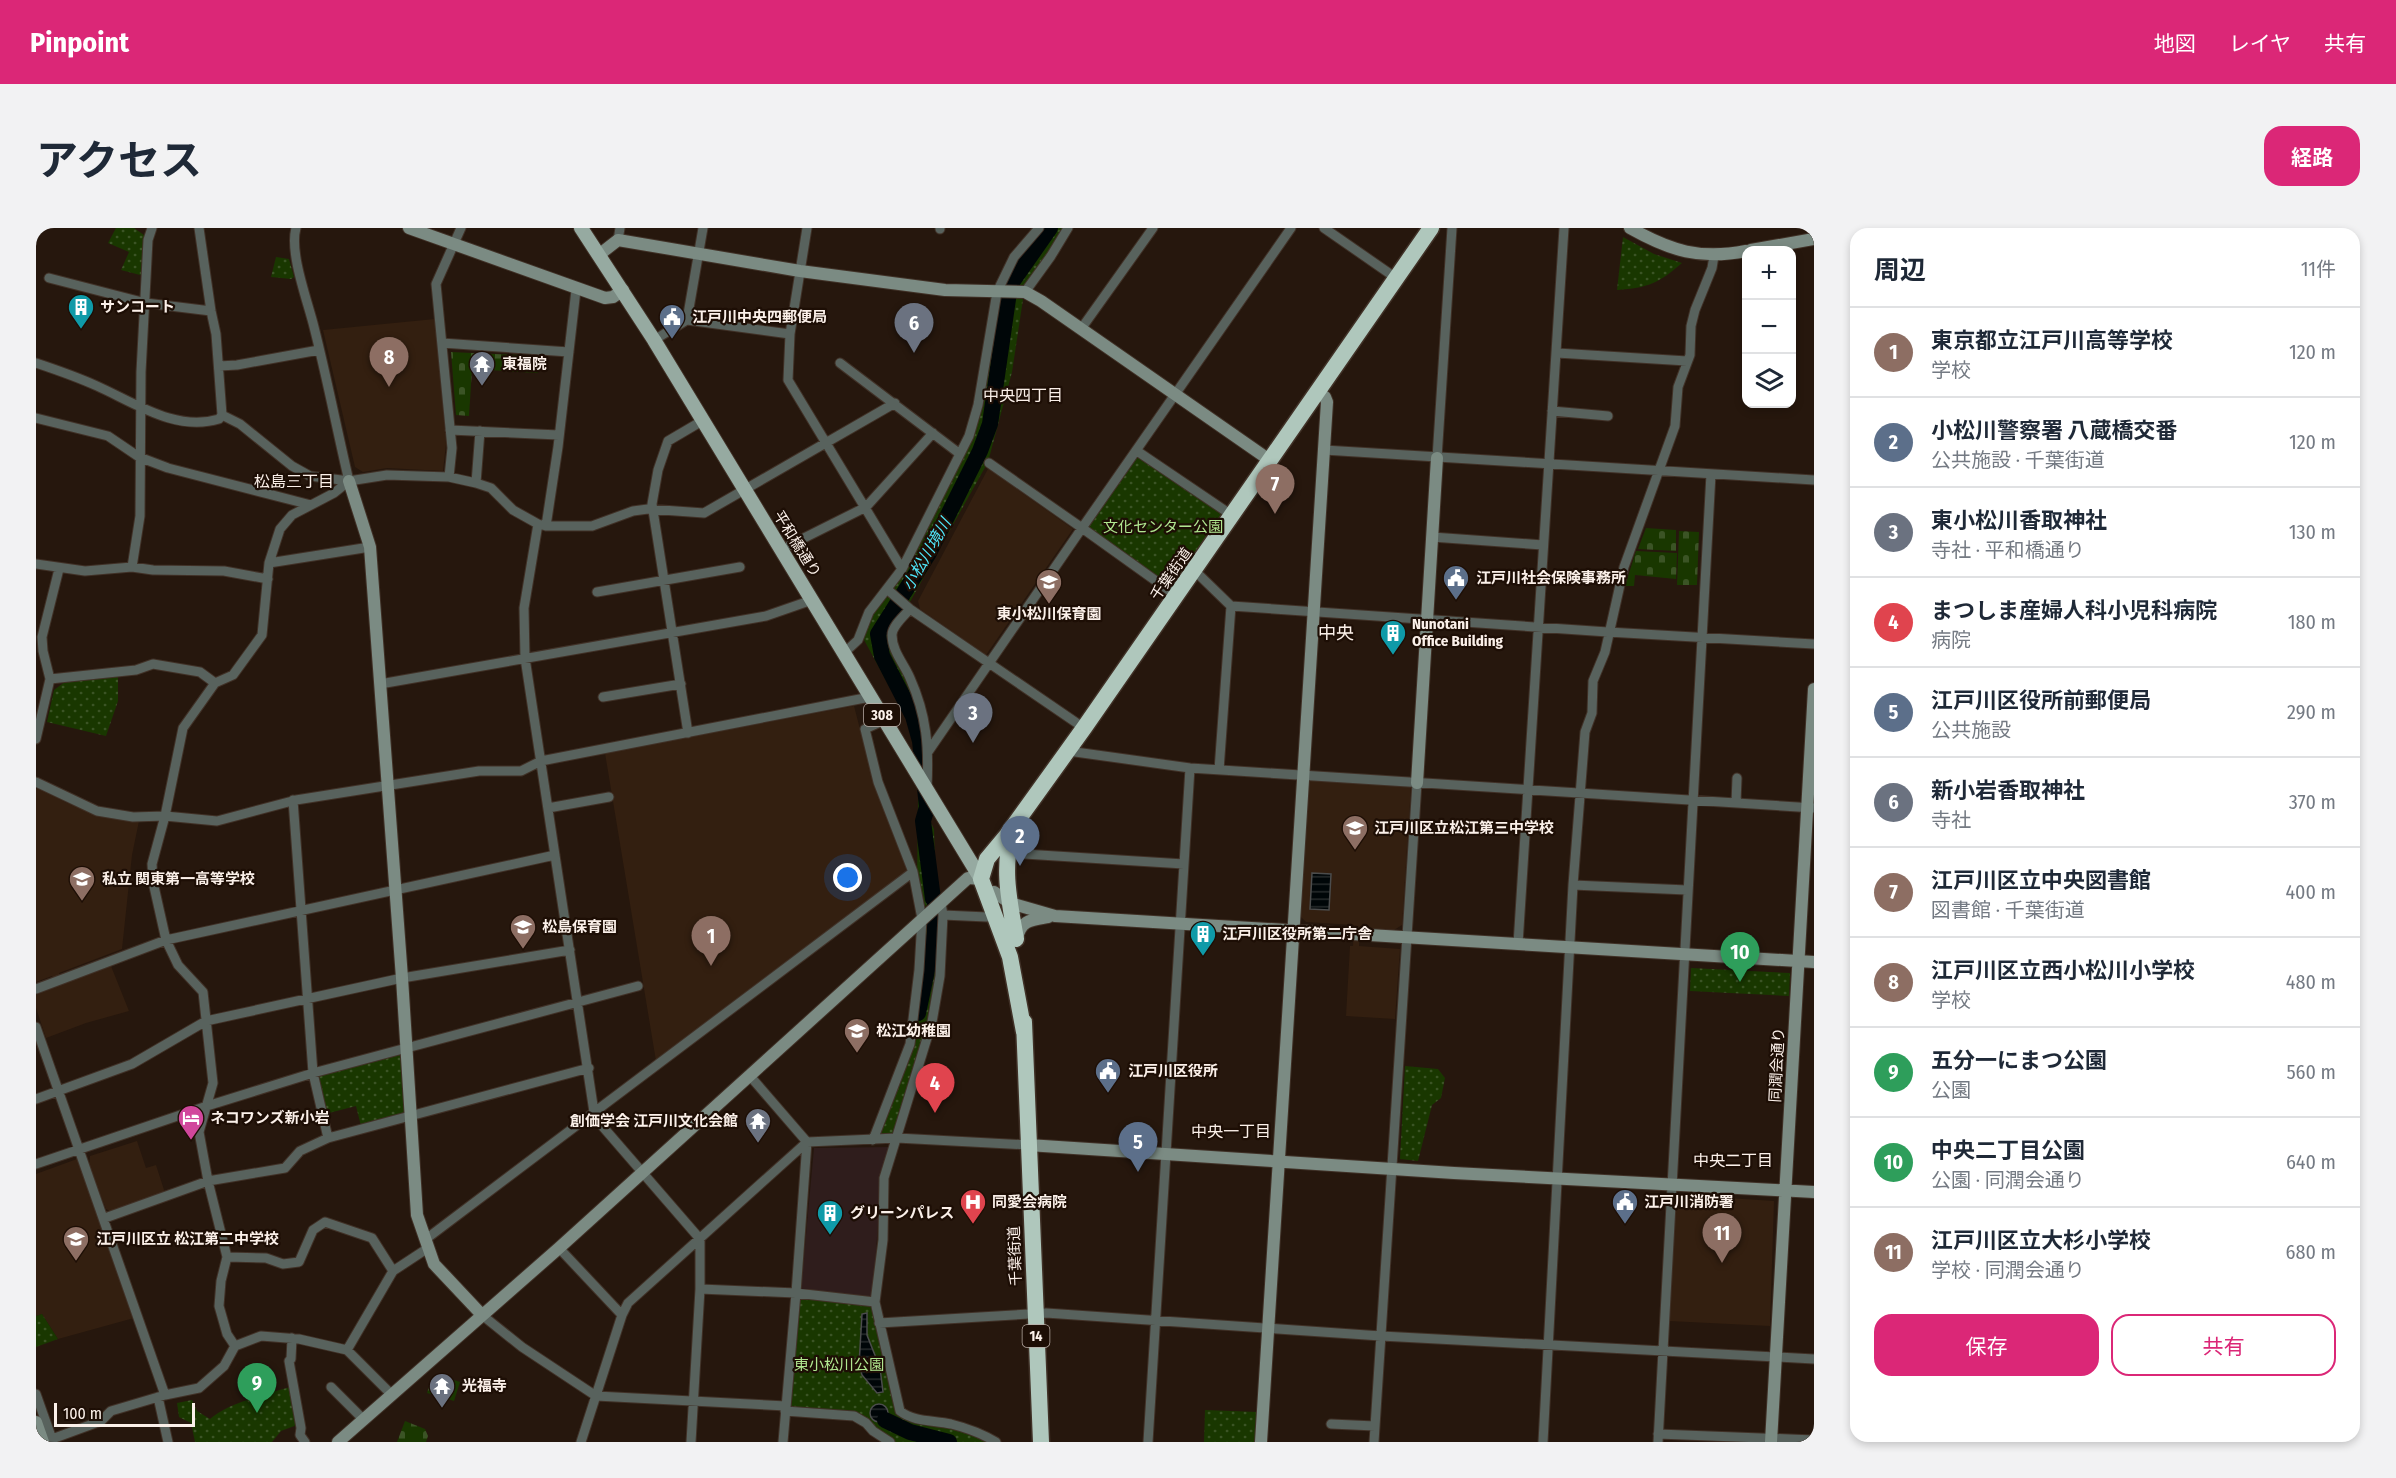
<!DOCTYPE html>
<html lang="ja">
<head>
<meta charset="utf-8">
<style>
	:root { --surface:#fff; --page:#f2f2f3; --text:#1f2937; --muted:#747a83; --line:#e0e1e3; --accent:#db2777 }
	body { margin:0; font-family:"Fira Sans Condensed","Noto Sans JP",sans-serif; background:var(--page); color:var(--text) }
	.controls { position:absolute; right:18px; top:18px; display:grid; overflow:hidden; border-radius:12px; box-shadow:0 3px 9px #0003 }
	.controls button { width:54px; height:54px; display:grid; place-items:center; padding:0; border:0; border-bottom:2px solid var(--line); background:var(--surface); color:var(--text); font:30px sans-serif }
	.scale { position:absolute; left:18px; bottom:15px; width:141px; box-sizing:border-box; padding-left:6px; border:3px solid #fbf0e9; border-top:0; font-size:16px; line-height:21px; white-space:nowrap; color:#fbf0e9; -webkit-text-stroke:4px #1d0e05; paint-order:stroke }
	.you { position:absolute; left:812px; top:650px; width:21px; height:21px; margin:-15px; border:4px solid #fff; border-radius:50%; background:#1a73e8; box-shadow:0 0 0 9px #1a73e833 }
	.badge { display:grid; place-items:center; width:39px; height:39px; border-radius:50%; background:var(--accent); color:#fff; font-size:20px; font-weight:700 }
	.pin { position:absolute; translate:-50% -50px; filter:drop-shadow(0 2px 3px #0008) }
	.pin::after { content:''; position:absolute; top:32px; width:21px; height:18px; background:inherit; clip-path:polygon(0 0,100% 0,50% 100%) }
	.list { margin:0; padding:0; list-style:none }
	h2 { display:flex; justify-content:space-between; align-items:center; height:78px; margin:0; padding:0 24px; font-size:26px }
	h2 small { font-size:20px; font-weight:400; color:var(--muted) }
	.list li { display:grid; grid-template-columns:39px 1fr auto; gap:18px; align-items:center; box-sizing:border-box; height:90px; padding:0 24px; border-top:2px solid var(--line) }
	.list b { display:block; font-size:22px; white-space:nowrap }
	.list p { margin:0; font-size:20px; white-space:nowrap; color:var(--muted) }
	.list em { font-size:20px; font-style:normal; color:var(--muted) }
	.actions { display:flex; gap:12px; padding:18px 24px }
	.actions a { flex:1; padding:14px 0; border:2px solid var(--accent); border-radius:18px; text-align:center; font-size:21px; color:var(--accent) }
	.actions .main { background:var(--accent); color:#fff }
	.icon { flex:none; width:33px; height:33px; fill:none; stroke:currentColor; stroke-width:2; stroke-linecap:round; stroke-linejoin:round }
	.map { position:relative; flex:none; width:1778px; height:1214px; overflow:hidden; border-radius:18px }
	header { display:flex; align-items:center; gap:36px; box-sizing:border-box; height:84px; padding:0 30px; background:var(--accent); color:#fff }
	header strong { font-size:28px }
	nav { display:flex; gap:33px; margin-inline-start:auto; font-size:21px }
	.intro { display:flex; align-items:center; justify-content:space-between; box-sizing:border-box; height:144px; padding:0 36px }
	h1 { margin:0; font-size:42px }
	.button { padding:15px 27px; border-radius:18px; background:var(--accent); color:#fff; font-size:21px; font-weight:700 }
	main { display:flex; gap:36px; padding:0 36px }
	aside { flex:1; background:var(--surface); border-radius:18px; box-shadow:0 3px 9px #0003 }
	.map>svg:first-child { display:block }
	.commercial { fill:#2f1d1c }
	.built { fill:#331f10 }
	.cemetery { fill:url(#cemetery-stones) }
	.park { fill:url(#park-dots) }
	.water { fill:url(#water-rules); stroke:#4b4c4c; stroke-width:1.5 }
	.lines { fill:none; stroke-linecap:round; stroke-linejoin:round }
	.river { stroke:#000608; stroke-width:16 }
	.street-casing { stroke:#403127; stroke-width:11 }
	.secondary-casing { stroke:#403127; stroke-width:14 }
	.primary-casing { stroke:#403127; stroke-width:16 }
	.highway-casing { stroke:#403127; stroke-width:19 }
	.street { stroke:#58625d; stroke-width:9 }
	.secondary { stroke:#7b8b83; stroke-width:12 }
	.primary { stroke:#96aaa1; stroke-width:14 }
	.highway { stroke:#afc7bc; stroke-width:16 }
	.labels { text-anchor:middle; stroke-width:4.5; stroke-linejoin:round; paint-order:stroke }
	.shield { fill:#1d0e05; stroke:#b8aca5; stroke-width:1.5 }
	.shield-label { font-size:14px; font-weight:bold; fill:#fbf0e9 }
	.poi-label { font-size:15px; font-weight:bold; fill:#fbf0e9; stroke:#1d0e05; text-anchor:start }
	.park-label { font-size:15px; fill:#b1e790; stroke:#1d0e05 }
	.street-label { font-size:15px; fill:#fbf0e9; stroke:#1d0e05 }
	.neighbourhood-label { font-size:16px; fill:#fbf0e9; stroke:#1d0e05 }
	.water-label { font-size:16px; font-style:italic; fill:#4fe6fa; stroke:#1d0e05 }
	.quarter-label { font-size:18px; fill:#fbf0e9; stroke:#1d0e05 }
</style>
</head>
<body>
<header>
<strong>Pinpoint</strong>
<nav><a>地図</a><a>レイヤ</a><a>共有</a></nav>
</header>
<div class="intro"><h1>アクセス</h1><a class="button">経路</a></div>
<main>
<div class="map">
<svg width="1778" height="1214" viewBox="0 0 1778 1214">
	<defs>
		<pattern id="cemetery-stones" width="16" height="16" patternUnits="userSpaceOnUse" patternTransform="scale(1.5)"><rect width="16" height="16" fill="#193700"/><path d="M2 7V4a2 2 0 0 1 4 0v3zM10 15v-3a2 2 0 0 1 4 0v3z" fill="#3b5425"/></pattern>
		<pattern id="park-dots" width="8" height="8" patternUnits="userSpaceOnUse" patternTransform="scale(1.5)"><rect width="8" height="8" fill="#193700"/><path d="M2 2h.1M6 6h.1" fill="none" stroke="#3b5425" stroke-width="1.8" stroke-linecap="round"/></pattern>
		<pattern id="water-rules" width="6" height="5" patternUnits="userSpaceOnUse" patternTransform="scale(1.5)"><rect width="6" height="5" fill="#000608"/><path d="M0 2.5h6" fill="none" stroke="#262b2c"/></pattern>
	</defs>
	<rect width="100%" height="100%" fill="#26170d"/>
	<path class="commercial" d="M854 919 845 949 837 1069 765 1061 778 920Z"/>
	<path class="built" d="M399 91 410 216 407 243 351 240 327 244 319 239 287 102Z
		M954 237 964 244V249L1037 301 950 427 884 381 882 373Z
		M818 478 838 555 872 642 620 833 569 525Z
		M1272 552 1375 559 1366 697 1358 702 1324 700 1323 718 1364 721 1359 791 1310 788 1314 718H1317L1318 697 1270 694 1264 688Z
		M3 560 29 574 64 587 88 592 103 593 96 627 86 721 23 745 27 756 75 738 93 783 50 795 10 810 0 780V767L20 759 16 748 0 754V561Z
		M101 913 110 940 120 937 129 965 74 983 70 981 55 943 98 1090 22 1111 6 1086 0 1088V946L41 931 53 938 54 928Z
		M1645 967 1738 973 1734 1098 1633 1093 1639 973Z"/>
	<path class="cemetery" d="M415 124 503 128 502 145 436 141 433 188 420 187Z
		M1610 300 1640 302V323L1602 321Z
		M1643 303 1663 304 1661 357H1641Z
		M1600 323 1641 325 1640 351 1599 347 1598 358H1589Z
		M402 1147 424 1154 418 1173 391 1165 394 1156Z
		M369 1193 389 1201 392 1208 390 1214H361Z"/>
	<path class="park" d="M80 0H98L108 7V48L85 42 93 24 72 15Z
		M1005 0H1028L1013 26 989 58 976 144 952 234 870 381 854 402 888 494V530L881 526 871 491 827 410 830 398 935 210 963 67 973 41Z
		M1587 9 1618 26 1646 35C1623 55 1612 60 1581 62Z
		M240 29 253 31 258 49 255 51 235 49Z
		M1101 227 1192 288 1140 363 1050 300Z
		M82 447V473L70 508 11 494 18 462 30 453Z
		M882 571 898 601 900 667 886 682 881 657Z
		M902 679 905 688 902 749 895 795 860 908 841 910 875 816 888 693Z
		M1655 740 1754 745 1753 768 1654 763Z
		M367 823 372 885 325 898 320 878 289 886 279 846Z
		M1369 838 1402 841 1409 850 1405 870 1396 877 1382 933 1364 931Z
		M760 1065 839 1074 864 1183 915 1196 960 1214H854L818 1188 749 1183Z
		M6 1086 22 1111 0 1119V1088Z
		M254 1159 261 1197 245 1203 236 1214H159L155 1195 143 1189 141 1175 156 1172 161 1183 174 1191C191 1175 231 1166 254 1159Z
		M1169 1182 1222 1184 1220 1214H1168Z"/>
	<path class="water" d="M1276 645 1295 646 1293 682 1274 681Z
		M831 1085V1107L844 1140 847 1164 841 1165 826 1147 823 1137 826 1086Z
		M834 1185a9 9 0 1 1 18 0a9 9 0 1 1-18 0Z"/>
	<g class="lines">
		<path class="river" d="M897 671 887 593 891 579 884 513 877 488 846 428 842 406 893 325 944 223 954 196 974 57 1014 0
			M882 785 899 704 898 691
			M849 1192 874 1204 913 1214"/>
		<g class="street-casing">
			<path id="street" d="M163 0 175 83 180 106 186 187
				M260 0C253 25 272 74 278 99 291 150 301 202 313 253
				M771 0 754 106 752 152 866 341
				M1288 0 1360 50
				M904 1V0
				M582 12 584 0
				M13 50 110 75 175 83
				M989 64 1015 28 1032 0
				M651 92 754 106
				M1045 101 1117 0
				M618 112 651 92 667 0
				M406 115 533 124
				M1521 125 1651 133
				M0 135C21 142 41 149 61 158 99 175 140 204 183 191L186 187 204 196 256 238 274 248 313 253 351 247 413 249 440 255 455 260 477 282 502 296 510 298H556L597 283 612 281 668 285 859 175
				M804 135 924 226
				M183 138 201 137 283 122
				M1516 183 1572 188
				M0 190 72 208 103 229 132 240 275 277
				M414 202 523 207
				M1288 222 1778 252
				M1101 223 1197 288
				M1401 230 1416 0
				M953 235 1046 300 1255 0
				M413 249 416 220 400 56 425 0
				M440 255 444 203
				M502 296 488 380 489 430 558 884 561 892 664 1011V1061
				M510 298 522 219 540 62
				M1396 309 1507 317
				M754 317 830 279 897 205
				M233 335 334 319
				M0 336 49 343 96 339 117 342 188 343 232 351
				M96 339 104 288 105 144 112 12 116 0
				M1159 343 1195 378 1572 404 1778 416
				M852 362 874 381 1048 500
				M561 364 704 339
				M874 381C868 388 856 398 856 407 856 423 868 436 874 450 891 488 893 519 891 559
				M808 425 822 412 833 384 866 341 933 208 942 177 961 64 978 29 1003 0
				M14 451 100 442 117 436 164 444 179 455
				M344 456 730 388 776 372
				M567 469 645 456
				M652 505 616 276 622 242 632 213 666 193
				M0 511 14 451 7 423 6 409 23 341
				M1032 523 1154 540 1778 580
				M892 524 1046 300 1141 368
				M1183 542 1195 378
				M0 554 61 583 97 589 129 588 181 593 260 572 443 543H485L505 533 834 469
				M257 572 277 845 292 910
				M1700 575 1701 550
				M512 580 573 569
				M972 625 1148 636
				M1537 657 1651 662
				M905 675 907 687 904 748 896 794 848 950 847 1012 839 1074 864 1183C878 1194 897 1192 915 1196 931 1200 945 1205 960 1214
				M907 687 951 689 959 684
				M1482 716 1528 0
				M0 761 130 712 519 627
				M0 799 129 1167
				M714 848 771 914 760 1065 839 1074
				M0 871 96 836 170 793 366 750 534 722
				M837 912 874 816 883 742 886 691 877 644 842 554 829 501 849 492
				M0 936 171 878 277 845 602 758
				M69 990 172 953 249 940 264 923 292 910 553 840
				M390 1011 877 644
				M523 1020 586 1087
				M191 1029 230 1030 247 1036 263 1034 277 1002 289 994 336 1010 357 1043
				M446 1087 486 1119 560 1168 750 1178
				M843 1095 1010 1085 1345 1108 1778 1131
				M256 1110 255 1131 253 1133 265 1200 264 1207 269 1214
				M199 1118 191 1106 183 1078 185 1053 191 1029 172 953 163 904 177 855 167 764 142 737 130 712 117 654 116 636 129 588 147 500 179 455 197 447 226 407 233 335 244 301 256 287 298 265 313 253
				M311 1122 357 1043 392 1020
				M295 1159 328 1192
				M0 1166 17 1214
				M122 1169 132 1214
				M749 1183 818 1188 830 1195 837 1203 854 1214
				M1295 1196 1339 1198
				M1622 1206 1778 1212
				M16 1211 65 1193 75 1183 129 1167 163 1160 188 1138 199 1118 225 1108 263 1111 311 1122 356 1167
				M545 1214 586 1087 592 1075 771 914 861 910 992 917
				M655 1214 664 1061 760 1065 747 1214
				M1112 1214 1154 540
				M1338 1214 1381 555
				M1507 1214 1537 657 1549 504 1556 485 1557 453 1569 424 1588 339 1639 198 1642 159 1654 127 1655 98 1659 82 1676 40 1678 28
				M1622 1214 1675 246"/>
		</g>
		<g class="secondary-casing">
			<path id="secondary" d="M373 0 569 70 577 69 587 62
				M1594 0C1635 23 1664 32 1710 23
				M1715 22 1778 11
				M564 26 582 12 764 43 909 62 989 64 1005 73 1235 233
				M313 253 334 319 366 750 381 987 398 1036 446 1087
				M1381 555 1401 230
				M958 664 974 675 1019 688 1778 734
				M981 710C985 692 995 692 1012 689
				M992 917 1418 945 1778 964
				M0 1194 7 1214
				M302 1214 523 1020 932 650 945 651
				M1225 1214 1291 174 1289 169 1282 165
				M1735 1214 1778 461"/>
		</g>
		<g class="primary-casing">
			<path id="primary" d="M545 0 618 112 945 651"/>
		</g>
		<g class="highway-casing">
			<path id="highway" d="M977 605C965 639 974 676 980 711
				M988 794 1005 1214
				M988 804 974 729 945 651 951 631 971 607 1048 500 1395 0"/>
		</g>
		<use href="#street" class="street"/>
		<use href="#secondary" class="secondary"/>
		<use href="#primary" class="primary"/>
		<use href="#highway" class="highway"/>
	</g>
	<defs>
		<g id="building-pin" transform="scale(1.35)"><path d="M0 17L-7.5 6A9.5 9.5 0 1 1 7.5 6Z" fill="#0f9aa8" stroke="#1d0e05"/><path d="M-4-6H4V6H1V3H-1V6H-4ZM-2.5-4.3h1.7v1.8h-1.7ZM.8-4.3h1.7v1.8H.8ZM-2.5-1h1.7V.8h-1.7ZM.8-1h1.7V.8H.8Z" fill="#fff"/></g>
		<g id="civic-pin" transform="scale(1.35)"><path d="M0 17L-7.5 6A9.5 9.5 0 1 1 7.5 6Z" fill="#5c6f8a" stroke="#1d0e05"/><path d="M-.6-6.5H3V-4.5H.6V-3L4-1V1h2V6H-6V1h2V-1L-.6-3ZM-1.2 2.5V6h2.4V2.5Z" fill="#fff"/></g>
		<g id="temple-pin" transform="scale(1.35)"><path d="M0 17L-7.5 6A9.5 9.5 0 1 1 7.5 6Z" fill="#6b7280" stroke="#1d0e05"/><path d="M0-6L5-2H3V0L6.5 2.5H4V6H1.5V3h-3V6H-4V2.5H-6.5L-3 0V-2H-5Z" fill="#fff"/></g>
		<g id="school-pin" transform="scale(1.35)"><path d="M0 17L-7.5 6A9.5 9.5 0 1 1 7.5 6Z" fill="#8d6e63" stroke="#1d0e05"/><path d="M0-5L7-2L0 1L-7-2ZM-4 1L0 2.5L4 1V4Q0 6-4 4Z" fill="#fff"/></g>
		<g id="hotel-pin" transform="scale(1.35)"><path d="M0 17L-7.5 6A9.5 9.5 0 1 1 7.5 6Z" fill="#d1479c" stroke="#1d0e05"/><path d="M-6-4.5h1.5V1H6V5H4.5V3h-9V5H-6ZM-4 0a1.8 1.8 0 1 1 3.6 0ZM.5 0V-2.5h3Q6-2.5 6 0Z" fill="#fff"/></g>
		<g id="hospital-pin" transform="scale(1.35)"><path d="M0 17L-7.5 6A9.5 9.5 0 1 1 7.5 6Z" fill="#e0444e" stroke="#1d0e05"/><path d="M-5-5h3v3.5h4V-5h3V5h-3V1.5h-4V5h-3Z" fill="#fff"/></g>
	</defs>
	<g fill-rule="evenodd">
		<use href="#building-pin" x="45" y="79"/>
		<use href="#civic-pin" x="636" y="89"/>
		<use href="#temple-pin" x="446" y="136"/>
		<use href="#civic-pin" x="1420" y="350"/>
		<use href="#school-pin" x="1013" y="354"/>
		<use href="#building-pin" x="1357" y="405"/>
		<use href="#school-pin" x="1319" y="600"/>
		<use href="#school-pin" x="46" y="651"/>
		<use href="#school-pin" x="487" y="699"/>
		<use href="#building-pin" x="1167" y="706"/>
		<use href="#school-pin" x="821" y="803"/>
		<use href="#civic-pin" x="1072" y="843"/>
		<use href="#hotel-pin" x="155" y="890"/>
		<use href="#temple-pin" x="722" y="893"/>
		<use href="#hospital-pin" x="937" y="974"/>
		<use href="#civic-pin" x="1589" y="974"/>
		<use href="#building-pin" x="794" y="985"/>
		<use href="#school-pin" x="40" y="1011"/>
		<use href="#temple-pin" x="406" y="1158"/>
	</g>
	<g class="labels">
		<g class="shield">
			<rect x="828" y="476" width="36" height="22" rx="4.5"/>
			<rect x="986.5" y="1097" width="27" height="22" rx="4.5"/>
		</g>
		<g class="shield-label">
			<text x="846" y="492">308</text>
			<text x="1000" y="1113">14</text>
		</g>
		<g class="poi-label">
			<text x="64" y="84">サンコート</text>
			<text x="656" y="94">江戸川中央四郵便局</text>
			<text x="466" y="141">東福院</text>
			<text x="1440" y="355">江戸川社会保険事務所</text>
			<text x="1013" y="391" text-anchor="middle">東小松川保育園</text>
			<text x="1376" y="401">Nunotani<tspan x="1376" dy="17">Office Building</tspan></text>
			<text x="1338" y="605">江戸川区立松江第三中学校</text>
			<text x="66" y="656">私立 関東第一高等学校</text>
			<text x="506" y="704">松島保育園</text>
			<text x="1186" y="711">江戸川区役所第二庁舎</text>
			<text x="840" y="808">松江幼稚園</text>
			<text x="1092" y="848">江戸川区役所</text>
			<text x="174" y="895">ネコワンズ新小岩</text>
			<text x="702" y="898" text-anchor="end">創価学会 江戸川文化会館</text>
			<text x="956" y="979">同愛会病院</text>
			<text x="1608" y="979">江戸川消防署</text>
			<text x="814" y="990">グリーンパレス</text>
			<text x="60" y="1016">江戸川区立 松江第二中学校</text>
			<text x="426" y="1163">光福寺</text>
		</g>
		<g class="park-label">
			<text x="1127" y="304">文化センター公園</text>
			<text x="803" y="1142">東小松川公園</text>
		</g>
		<g class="street-label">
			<text transform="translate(761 316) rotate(58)" y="5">平和橋通り</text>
			<text transform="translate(1135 346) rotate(-55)" y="5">千葉街道</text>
			<text transform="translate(1741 837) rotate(-87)" y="5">同潤会通り</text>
			<text transform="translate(979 1028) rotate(-92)" y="5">千葉街道</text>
		</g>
		<g class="neighbourhood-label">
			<text x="987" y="173">中央四丁目</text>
			<text x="258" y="259">松島三丁目</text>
			<text x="1195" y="909">中央一丁目</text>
			<text x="1697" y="938">中央二丁目</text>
		</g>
		<g class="water-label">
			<text transform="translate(890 326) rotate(-60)" y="6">小松川境川</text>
		</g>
		<g class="quarter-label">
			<text x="1300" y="411">中央</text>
		</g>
	</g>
</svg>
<div class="controls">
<button>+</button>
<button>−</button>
<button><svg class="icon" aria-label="layers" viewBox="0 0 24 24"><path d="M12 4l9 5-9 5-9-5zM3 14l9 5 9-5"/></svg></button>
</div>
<div class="scale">100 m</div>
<div class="you"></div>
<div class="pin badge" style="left:675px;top:738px;background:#8d6e63">1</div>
<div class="pin badge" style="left:984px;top:638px;background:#5c6f8a">2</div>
<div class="pin badge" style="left:937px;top:515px;background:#6b7280">3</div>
<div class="pin badge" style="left:899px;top:885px;background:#e0444e">4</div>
<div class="pin badge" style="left:1102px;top:944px;background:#5c6f8a">5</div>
<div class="pin badge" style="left:878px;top:125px;background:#6b7280">6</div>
<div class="pin badge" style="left:1239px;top:286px;background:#8d6e63">7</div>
<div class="pin badge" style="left:353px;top:159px;background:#8d6e63">8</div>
<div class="pin badge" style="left:221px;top:1185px;background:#2e9e5b">9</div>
<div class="pin badge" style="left:1704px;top:754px;background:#2e9e5b">10</div>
<div class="pin badge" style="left:1686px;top:1035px;background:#8d6e63">11</div>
</div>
<aside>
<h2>周辺<small>11件</small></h2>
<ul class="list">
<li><span class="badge" style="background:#8d6e63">1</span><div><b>東京都立江戸川高等学校</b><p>学校</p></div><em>120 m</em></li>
<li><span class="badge" style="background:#5c6f8a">2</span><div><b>小松川警察署 八蔵橋交番</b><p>公共施設 · 千葉街道</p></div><em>120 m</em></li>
<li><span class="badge" style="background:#6b7280">3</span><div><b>東小松川香取神社</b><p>寺社 · 平和橋通り</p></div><em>130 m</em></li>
<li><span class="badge" style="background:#e0444e">4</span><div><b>まつしま産婦人科小児科病院</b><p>病院</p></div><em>180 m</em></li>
<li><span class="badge" style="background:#5c6f8a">5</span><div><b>江戸川区役所前郵便局</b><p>公共施設</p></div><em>290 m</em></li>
<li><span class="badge" style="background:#6b7280">6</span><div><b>新小岩香取神社</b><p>寺社</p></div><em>370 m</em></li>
<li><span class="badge" style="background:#8d6e63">7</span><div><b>江戸川区立中央図書館</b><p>図書館 · 千葉街道</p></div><em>400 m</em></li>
<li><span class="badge" style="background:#8d6e63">8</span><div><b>江戸川区立西小松川小学校</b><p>学校</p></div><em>480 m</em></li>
<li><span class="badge" style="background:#2e9e5b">9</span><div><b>五分一にまつ公園</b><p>公園</p></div><em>560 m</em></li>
<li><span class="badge" style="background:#2e9e5b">10</span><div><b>中央二丁目公園</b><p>公園 · 同潤会通り</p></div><em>640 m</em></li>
<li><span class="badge" style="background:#8d6e63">11</span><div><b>江戸川区立大杉小学校</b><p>学校 · 同潤会通り</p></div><em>680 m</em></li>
</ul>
<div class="actions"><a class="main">保存</a><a>共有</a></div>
</aside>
</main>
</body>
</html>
